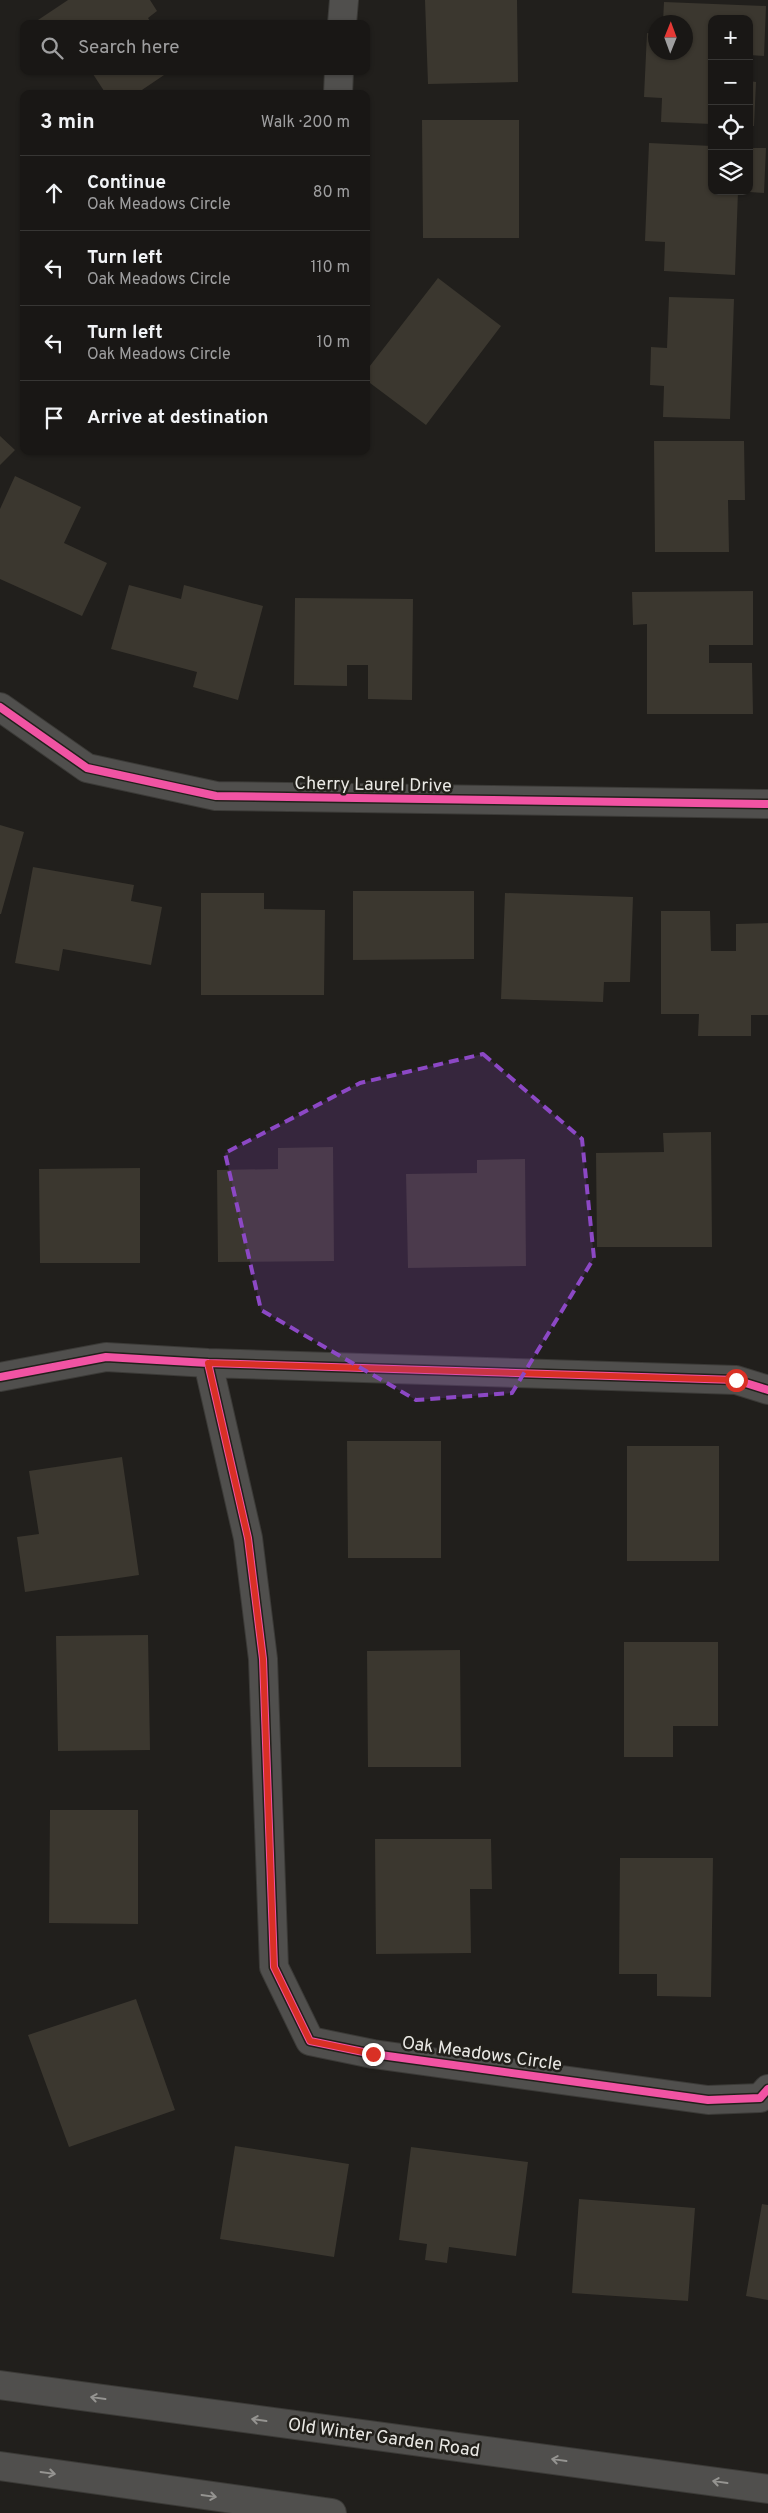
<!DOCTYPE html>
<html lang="en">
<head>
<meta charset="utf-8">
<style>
	:root { --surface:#191715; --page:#22201e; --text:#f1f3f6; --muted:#9f9fa0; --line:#373634 }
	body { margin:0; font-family:Overpass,sans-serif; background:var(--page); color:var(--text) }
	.controls { position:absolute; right:15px; top:15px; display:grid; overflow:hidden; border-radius:10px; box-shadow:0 1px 4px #0004 }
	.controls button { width:45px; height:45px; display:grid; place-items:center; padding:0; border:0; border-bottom:1px solid var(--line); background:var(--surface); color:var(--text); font:25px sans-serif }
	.compass { position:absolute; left:648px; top:15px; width:45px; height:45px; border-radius:50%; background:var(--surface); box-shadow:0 1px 4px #0004; rotate:1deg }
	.stop { position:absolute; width:15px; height:15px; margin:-11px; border:4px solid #d93025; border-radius:50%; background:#fff }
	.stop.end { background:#d93025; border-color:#fff; box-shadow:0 1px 5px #0008 }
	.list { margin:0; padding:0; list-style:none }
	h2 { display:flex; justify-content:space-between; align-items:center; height:65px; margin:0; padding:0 20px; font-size:21px }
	h2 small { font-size:16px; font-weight:400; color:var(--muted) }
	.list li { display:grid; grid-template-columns:32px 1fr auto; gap:15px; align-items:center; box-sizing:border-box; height:75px; padding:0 20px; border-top:1px solid var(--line) }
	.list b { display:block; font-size:19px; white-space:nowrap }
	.list p { margin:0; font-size:16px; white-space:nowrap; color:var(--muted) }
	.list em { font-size:16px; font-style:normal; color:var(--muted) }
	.icon { flex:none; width:28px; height:28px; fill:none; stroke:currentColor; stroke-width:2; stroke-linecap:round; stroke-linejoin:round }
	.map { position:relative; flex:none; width:768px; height:2513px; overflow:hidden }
	.search { position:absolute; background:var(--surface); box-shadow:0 1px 4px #0004; left:20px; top:20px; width:350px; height:55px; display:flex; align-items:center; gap:12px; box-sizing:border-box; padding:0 18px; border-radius:10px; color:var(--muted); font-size:19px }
	.panel { position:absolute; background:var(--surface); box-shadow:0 1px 4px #0004; left:20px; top:90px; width:350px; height:365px; border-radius:10px }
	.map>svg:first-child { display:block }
	.building { fill:#3b372f }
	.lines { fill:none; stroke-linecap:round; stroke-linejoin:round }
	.minor-casing { stroke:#3b3a37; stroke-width:30 }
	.secondary-casing { stroke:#3b3a37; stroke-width:30 }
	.minor { stroke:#504f4d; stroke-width:28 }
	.secondary { stroke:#504f4d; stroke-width:28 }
	.cycleway-casing { stroke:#22201b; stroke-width:11 }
	.cycleway { stroke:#f153a3; stroke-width:8 }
	.oneway { stroke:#959491 }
	.route { stroke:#d93025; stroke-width:6 }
	.marked { fill:#8c48c5; fill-opacity:0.2; stroke:#8c48c5; stroke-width:4; stroke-dasharray:10 6; stroke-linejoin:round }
	.labels { text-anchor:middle; stroke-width:5; stroke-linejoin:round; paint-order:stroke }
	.street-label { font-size:18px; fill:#eae9e5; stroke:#22201b }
</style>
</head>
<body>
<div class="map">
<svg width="768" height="2513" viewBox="0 0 768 2513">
	<rect width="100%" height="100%" fill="#211f1c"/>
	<path class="building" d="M68 0H150L157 11 148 18 152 24H32Z
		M425 0H517L518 82 428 84Z
		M664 2 766 6 764 56 749 55V19H712V124L661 122 662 98 644 97 647 33 656 34V52H686V22H663Z
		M91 71H170L136 94H106Z
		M749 81 756 82 754 126H749Z
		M422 120H519V238H423Z
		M649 143 712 146V191H738L735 275 664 271 665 242 645 241Z
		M749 148H766L764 193 749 192Z
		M438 278 501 326 426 425 366 380V371Z
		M669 297 734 299 730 419 663 417 664 386 650 385 651 347 667 348Z
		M0 436 15 450 0 465Z
		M654 441H744L745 500H728L729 552H655Z
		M15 476 81 507 64 543 107 563 82 616 0 579V509Z
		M129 585 181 599 184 585 263 606 238 700 193 687 197 672 111 649Z
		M753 591V645H709V663H752L753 714H647V624L633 625 632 592Z
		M295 598 413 599 412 700 368 699V665H347V686L294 685Z
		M0 825 24 832 1 914H0Z
		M33 867 134 885 131 901 162 907 151 965 63 949 59 971 15 963Z
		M353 891H474V959L353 960Z
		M201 893H264V909L325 910 324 995H201Z
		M505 893 633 897 630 982H604L603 1002 501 999Z
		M661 911H710L711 951H736V924L768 923V1015H751V1036H698L699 1014H661Z
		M711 1132 712 1247H597L596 1153 664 1152 663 1133Z
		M333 1147 334 1261 218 1262 217 1170 278 1169V1148Z
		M525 1159 526 1266 408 1268 406 1174 477 1173V1160Z
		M140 1168V1263H40L39 1169Z
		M347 1441H441V1558H348Z
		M627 1446H719V1561H627Z
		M122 1457 139 1575 25 1592 17 1537 39 1534 29 1471Z
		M148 1635 150 1750 58 1751 56 1636Z
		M624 1642H718V1726H673V1757H624Z
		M460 1650 461 1767H368L367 1651Z
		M50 1810H138V1924L49 1923Z
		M375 1839H491L492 1889H470L471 1953 376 1954Z
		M620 1858H713L711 1997 657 1996V1974H619Z
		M136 1999 175 2110 69 2147 28 2035Z
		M235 2146 349 2164 334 2257 220 2239Z
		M411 2147 528 2162 516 2256 449 2247 447 2263 425 2260 427 2244 399 2240Z
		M579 2199 695 2208 688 2301 572 2293Z
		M762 2204 768 2205V2300L746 2296Z"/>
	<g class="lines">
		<g class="minor-casing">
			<path id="minor" d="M342 24 344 0
				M338 94 339 71
				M0 707 87 768 216 796 768 804
				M208 1363 248 1538 263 1659 274 1967 310 2041 373 2054 708 2100 760 2098 768 2089
				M0 1377 106 1357 208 1363 736 1380 768 1390"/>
		</g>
		<g class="secondary-casing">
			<path id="secondary" d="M0 2385 768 2489
				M0 2466 332 2513"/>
		</g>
		<use href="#minor" class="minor"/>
		<use href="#secondary" class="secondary"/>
		<g class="cycleway-casing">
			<path id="cycleway" d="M0 707 87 768 216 796 768 804
				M208 1363 248 1538 263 1659 274 1967 310 2041 373 2054 708 2100 760 2098 768 2089
				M0 1377 106 1357 208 1363 736 1380 768 1390"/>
		</g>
		<use href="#cycleway" class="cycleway"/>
	</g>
	<defs><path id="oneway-shaft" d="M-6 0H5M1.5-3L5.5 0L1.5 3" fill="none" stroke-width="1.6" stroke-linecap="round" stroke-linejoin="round" transform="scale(1.25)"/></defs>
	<g class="oneway">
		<use href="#oneway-shaft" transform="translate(98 2398) rotate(-172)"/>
		<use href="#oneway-shaft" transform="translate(259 2420) rotate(-172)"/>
		<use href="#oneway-shaft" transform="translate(559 2460) rotate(-172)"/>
		<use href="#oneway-shaft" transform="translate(48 2473) rotate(8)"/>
		<use href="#oneway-shaft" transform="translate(720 2482) rotate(-172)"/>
		<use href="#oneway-shaft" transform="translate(209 2496) rotate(8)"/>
	</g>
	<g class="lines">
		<path class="route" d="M373 2054 310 2041 274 1967 263 1659 248 1538 208 1363 736 1380"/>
	</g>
	<path class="marked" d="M483 1054 582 1139 594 1258 512 1393 416 1400 261 1310 225 1153 360 1083Z"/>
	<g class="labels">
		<g class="street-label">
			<text transform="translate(373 784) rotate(1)" y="6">Cherry Laurel Drive</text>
			<text transform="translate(482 2053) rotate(8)" y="6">Oak Meadows Circle</text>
			<text transform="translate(384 2437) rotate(8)" y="6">Old Winter Garden Road</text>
		</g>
	</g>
</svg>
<div class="controls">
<button>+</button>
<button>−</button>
<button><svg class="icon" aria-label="locate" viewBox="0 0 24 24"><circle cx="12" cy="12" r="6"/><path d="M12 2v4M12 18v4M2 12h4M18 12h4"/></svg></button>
<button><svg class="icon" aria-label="layers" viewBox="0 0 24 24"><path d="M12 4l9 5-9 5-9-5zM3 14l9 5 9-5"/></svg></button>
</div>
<svg class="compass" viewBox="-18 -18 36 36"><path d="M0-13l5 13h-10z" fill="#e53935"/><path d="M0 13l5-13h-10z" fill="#9f9fa0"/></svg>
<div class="stop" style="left:736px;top:1380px"></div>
<div class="stop end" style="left:373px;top:2054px"></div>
<div class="search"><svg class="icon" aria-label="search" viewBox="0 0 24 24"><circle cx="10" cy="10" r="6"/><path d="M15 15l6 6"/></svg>Search here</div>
<section class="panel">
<h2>3 min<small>Walk · 200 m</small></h2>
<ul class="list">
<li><svg class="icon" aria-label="ahead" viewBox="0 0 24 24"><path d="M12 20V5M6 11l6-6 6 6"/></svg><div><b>Continue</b><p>Oak Meadows Circle</p></div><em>80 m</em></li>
<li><svg class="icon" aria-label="left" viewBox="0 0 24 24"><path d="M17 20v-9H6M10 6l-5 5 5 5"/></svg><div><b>Turn left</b><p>Oak Meadows Circle</p></div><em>110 m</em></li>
<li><svg class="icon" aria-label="left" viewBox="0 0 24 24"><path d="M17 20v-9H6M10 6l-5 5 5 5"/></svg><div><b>Turn left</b><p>Oak Meadows Circle</p></div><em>10 m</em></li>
<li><svg class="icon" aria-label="arrive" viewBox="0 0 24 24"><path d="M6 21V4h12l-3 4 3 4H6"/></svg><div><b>Arrive at destination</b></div></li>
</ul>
</section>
</div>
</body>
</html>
